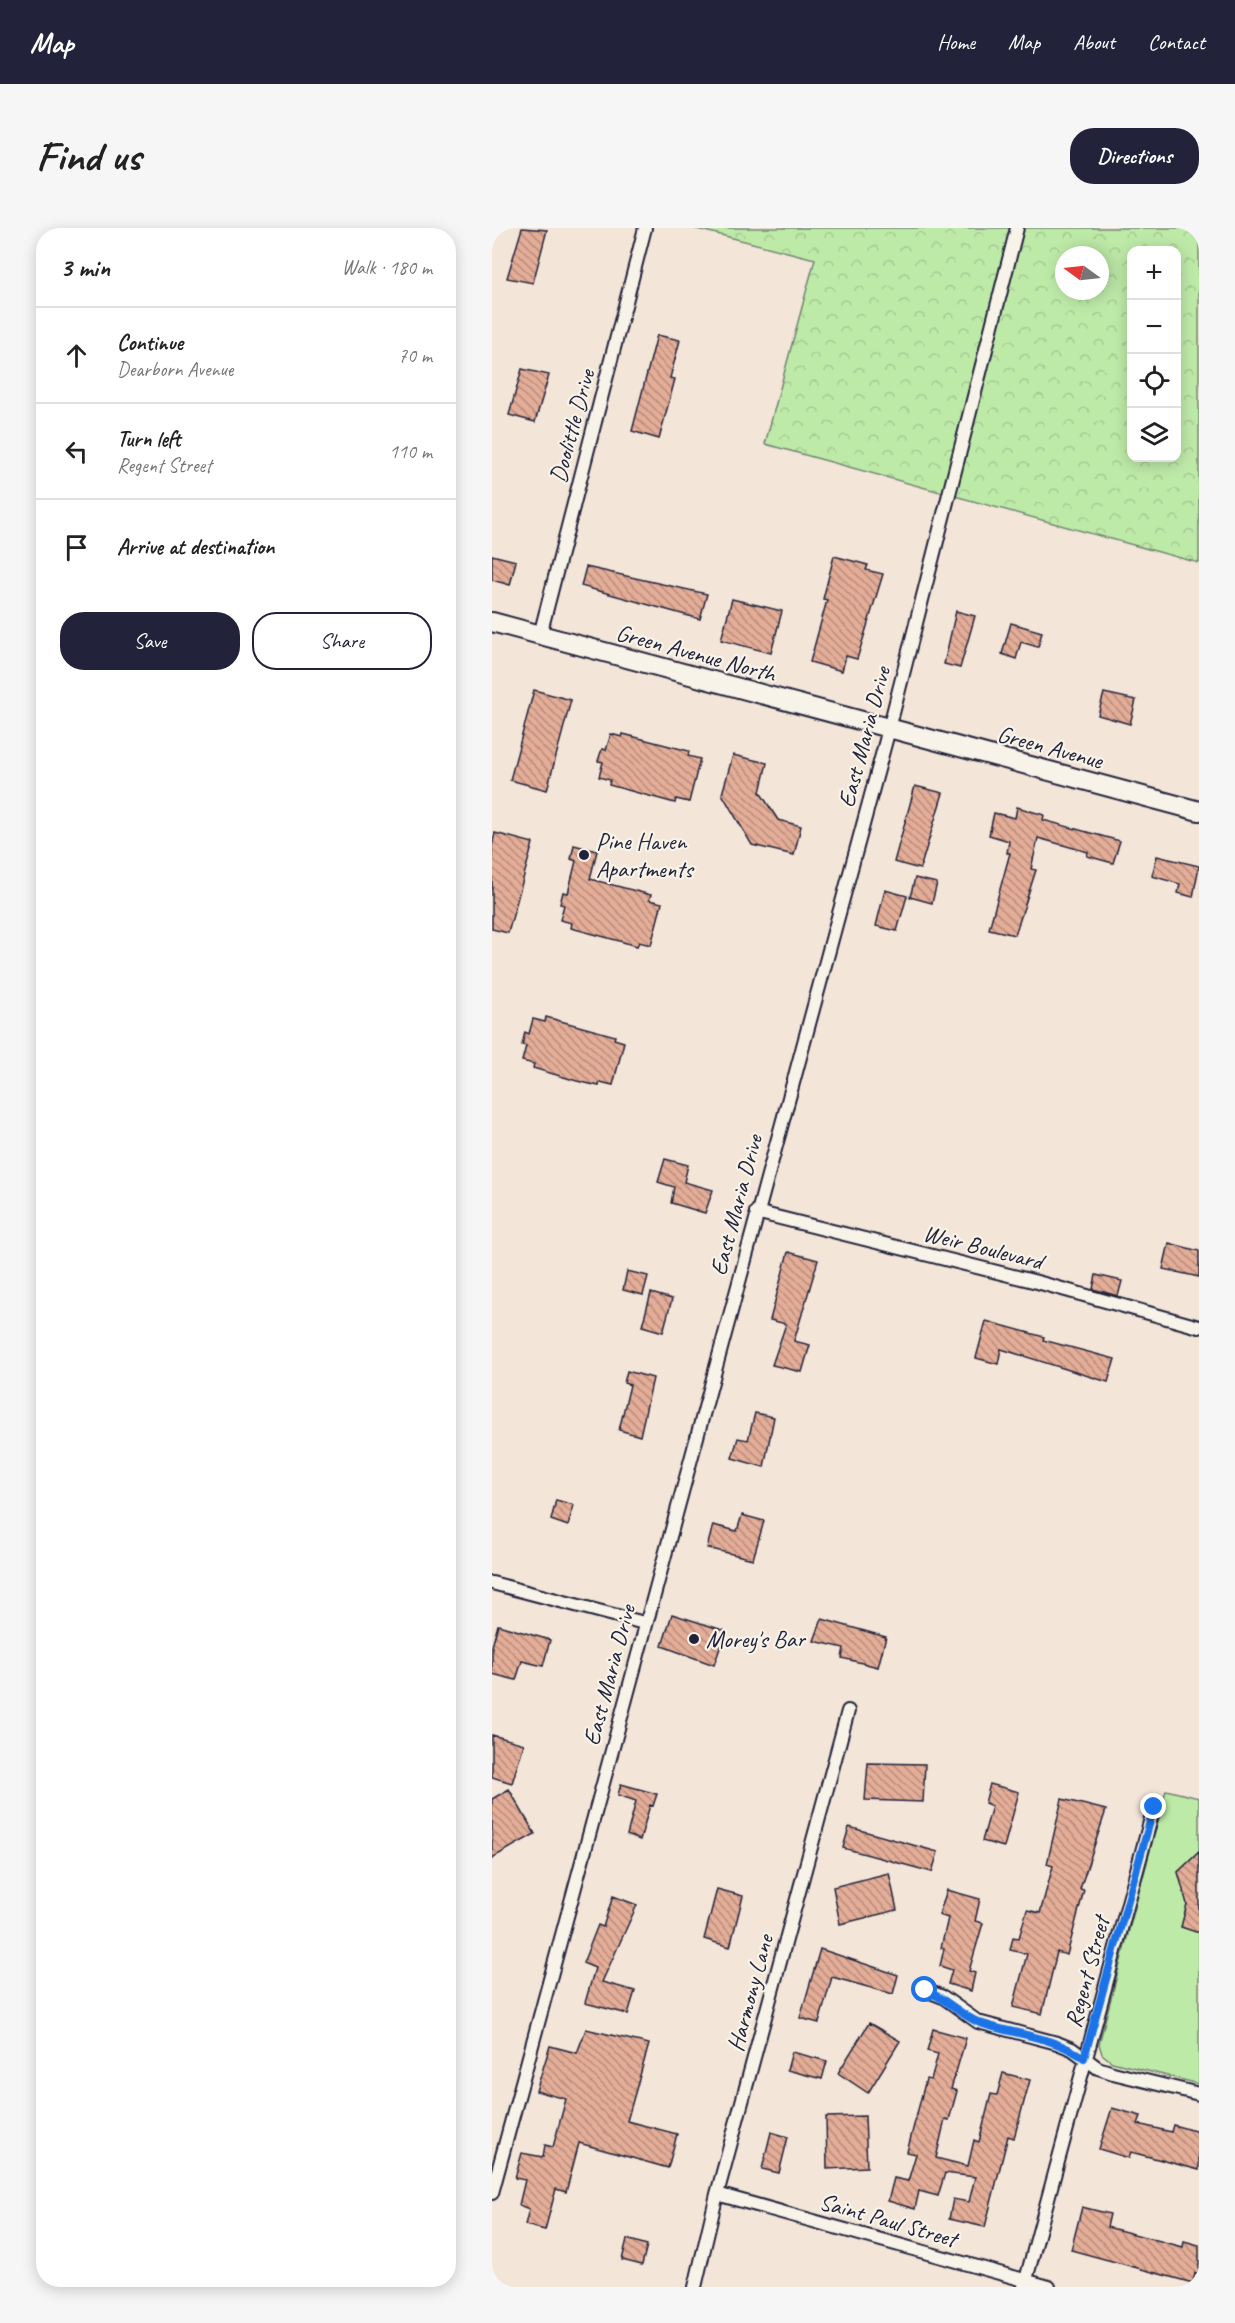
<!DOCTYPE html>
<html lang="en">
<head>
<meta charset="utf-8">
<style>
	:root { --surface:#fff; --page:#f6f6f6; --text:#222; --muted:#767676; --line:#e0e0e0; --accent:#22223b }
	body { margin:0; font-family:Caveat,sans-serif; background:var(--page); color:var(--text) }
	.controls { position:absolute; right:18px; top:18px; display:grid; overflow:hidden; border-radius:12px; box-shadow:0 3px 15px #0003 }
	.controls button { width:54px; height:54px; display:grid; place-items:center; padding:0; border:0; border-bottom:2px solid var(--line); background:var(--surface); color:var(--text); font:30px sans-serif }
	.compass { position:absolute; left:563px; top:18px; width:54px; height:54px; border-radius:50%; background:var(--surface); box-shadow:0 3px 15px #0003; rotate:285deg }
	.stop { position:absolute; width:18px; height:18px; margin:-14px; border:4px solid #1a73e8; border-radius:50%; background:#fff }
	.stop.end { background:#1a73e8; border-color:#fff; box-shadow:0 2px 6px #0008 }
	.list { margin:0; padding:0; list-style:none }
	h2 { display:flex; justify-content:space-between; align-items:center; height:78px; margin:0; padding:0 24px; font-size:26px }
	h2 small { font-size:20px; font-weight:400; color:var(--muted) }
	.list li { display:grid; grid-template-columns:39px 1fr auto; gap:18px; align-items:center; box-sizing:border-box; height:96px; padding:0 24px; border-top:2px solid var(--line) }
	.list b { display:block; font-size:22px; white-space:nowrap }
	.list p { margin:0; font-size:20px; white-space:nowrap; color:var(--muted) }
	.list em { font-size:20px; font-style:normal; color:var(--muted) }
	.actions { display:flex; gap:12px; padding:18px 24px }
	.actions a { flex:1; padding:14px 0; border:2px solid var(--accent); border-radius:24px; text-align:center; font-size:21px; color:var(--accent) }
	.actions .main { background:var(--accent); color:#fff }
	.icon { flex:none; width:33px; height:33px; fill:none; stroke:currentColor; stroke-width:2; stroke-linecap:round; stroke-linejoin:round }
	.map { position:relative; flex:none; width:707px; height:2059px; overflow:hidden; border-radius:24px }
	header { display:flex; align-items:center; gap:36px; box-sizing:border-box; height:84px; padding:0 30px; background:var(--accent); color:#fff }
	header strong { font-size:28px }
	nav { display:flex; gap:33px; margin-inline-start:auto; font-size:21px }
	.intro { display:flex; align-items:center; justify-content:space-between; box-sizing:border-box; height:144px; padding:0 36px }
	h1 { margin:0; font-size:42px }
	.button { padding:15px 27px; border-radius:24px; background:var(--accent); color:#fff; font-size:21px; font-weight:700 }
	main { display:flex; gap:36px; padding:0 36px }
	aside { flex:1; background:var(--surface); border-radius:24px; box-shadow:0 3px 15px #0003 }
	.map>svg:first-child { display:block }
	.green { fill:#beeaa8; stroke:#708672; stroke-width:1.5 }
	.forest { fill:url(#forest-crowns); stroke:#708672; stroke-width:1.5; fill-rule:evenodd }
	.building { fill:url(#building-back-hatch); stroke:#22223b; stroke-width:1.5 }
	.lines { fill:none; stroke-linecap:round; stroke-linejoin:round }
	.street-casing { stroke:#22223b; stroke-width:16 }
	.secondary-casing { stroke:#22223b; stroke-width:22 }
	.street { stroke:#f7f3e8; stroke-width:12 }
	.secondary { stroke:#f7f3e8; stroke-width:18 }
	.route { stroke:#1a73e8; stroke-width:8 }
	.poi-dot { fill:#22223b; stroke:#f7f3e8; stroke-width:2 }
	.labels { text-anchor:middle; stroke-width:4.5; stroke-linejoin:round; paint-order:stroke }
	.street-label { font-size:24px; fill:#22223b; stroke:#f7f3e8 }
	.poi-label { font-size:24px; fill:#22223b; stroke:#f7f3e8; text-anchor:start }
</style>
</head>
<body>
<header>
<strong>Map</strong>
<nav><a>Home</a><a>Map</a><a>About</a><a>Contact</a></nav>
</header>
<div class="intro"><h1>Find us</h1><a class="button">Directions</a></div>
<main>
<aside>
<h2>3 min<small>Walk · 180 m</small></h2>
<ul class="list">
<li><svg class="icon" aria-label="ahead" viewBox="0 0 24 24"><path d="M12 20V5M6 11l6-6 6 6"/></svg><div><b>Continue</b><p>Dearborn Avenue</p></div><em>70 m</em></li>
<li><svg class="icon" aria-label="left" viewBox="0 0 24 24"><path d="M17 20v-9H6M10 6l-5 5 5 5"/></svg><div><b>Turn left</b><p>Regent Street</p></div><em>110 m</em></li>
<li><svg class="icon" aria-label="arrive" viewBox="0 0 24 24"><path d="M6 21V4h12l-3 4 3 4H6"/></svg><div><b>Arrive at destination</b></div></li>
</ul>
<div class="actions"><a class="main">Save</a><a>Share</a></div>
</aside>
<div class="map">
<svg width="707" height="2059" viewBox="0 0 707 2059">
	<defs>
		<pattern id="forest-crowns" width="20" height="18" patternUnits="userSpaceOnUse" patternTransform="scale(1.5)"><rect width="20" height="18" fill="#beeaa8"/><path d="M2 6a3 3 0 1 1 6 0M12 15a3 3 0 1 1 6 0" fill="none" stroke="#a3c892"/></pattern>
		<pattern id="building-back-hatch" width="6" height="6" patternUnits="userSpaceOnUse" patternTransform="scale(1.5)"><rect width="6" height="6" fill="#e3ad97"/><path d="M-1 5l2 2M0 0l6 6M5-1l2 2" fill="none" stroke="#b88c7c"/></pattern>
	</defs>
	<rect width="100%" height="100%" fill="#f3e5d8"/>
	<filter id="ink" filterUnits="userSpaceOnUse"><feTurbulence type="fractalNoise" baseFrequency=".0167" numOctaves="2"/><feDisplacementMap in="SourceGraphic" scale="12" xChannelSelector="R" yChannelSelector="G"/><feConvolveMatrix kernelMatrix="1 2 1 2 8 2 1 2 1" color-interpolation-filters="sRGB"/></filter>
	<g filter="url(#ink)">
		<path class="green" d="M674 1562 707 1570V1624L686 1644 707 1704V1856L620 1834 610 1826 607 1816Z"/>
		<path class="forest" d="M201 0H707V335L273 216 323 31ZM640 22H684V230H640ZM572 27H608V63H572Z"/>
		<path class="building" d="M30 0 55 2 41 55 15 50Z
			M165 107 188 112 178 150 183 151 167 211 140 203Z
			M30 141 57 147 43 194 17 187Z
			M0 327 24 333 18 357 0 352Z
			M342 328 376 337 374 342 391 346 365 431 354 428 350 443 318 434 335 372 331 371Z
			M94 339 215 366 208 391 89 358Z
			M240 371 290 383 279 425 229 412Z
			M464 383 483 388 468 440 452 436Z
			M519 395 550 404 546 419 529 414 524 431 510 426Z
			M42 462 79 472 55 562 18 552Z
			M612 465 644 472 638 496 606 487Z
			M119 506 130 509 131 506 197 523 196 528 208 531 197 574 184 571 183 575 117 557 118 552 107 549 111 534 106 533 110 521 114 522Z
			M241 527 275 535 268 564 286 592 309 598 302 627 260 617 230 566Z
			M423 558 451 565 428 641 402 634Z
			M525 579 552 587 551 592 628 613 621 635 595 628 596 624 546 610 539 641 544 642 523 707 497 701 518 625H515L517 613 497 607 502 585 523 590Z
			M3 605 41 615 16 705 0 701V618Z
			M82 617 105 623 98 651 159 667 157 672 170 675 159 717 147 714 145 718 124 712 79 700 80 695 68 692 72 677 68 676 71 664 76 665 84 633 79 631Z
			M665 628 707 638 701 669 686 665 688 656 660 648Z
			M423 650 445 655 440 675 418 669Z
			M393 662 415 668 405 703 384 698Z
			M54 789 123 808 122 811 132 814 121 857 108 854 107 858 85 853 41 840 42 836 30 833 34 818 30 817 33 804 37 806 41 791 53 794Z
			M173 931 196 937 192 954 221 962 213 985 179 975 182 959 166 954Z
			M677 1015 707 1023V1049L671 1041Z
			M296 1024 326 1032 302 1113 318 1117 310 1144 280 1137 294 1096 278 1092Z
			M135 1043 156 1048 151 1067 131 1062Z
			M604 1047 630 1053 626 1068 601 1061Z
			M159 1065 180 1071 171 1104 150 1098Z
			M494 1093 552 1109 551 1112 623 1131 616 1154 509 1121 506 1136 484 1130Z
			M135 1143 161 1150 148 1208 127 1202 138 1157 132 1155Z
			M263 1185 282 1189 272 1239 240 1230 246 1210 256 1212Z
			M64 1272 82 1277 76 1298 59 1292Z
			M250 1287 272 1293 261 1331 215 1320 221 1297 245 1303Z
			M180 1386 234 1403 222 1437 170 1418Z
			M330 1391 394 1409 386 1439 350 1430 352 1420 322 1413Z
			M6 1397 58 1412 51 1438 30 1433 24 1452 0 1446V1418Z
			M0 1507 32 1516 20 1555 0 1549Z
			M376 1535 433 1536 431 1574 373 1572Z
			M129 1556 165 1566 161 1578 158 1577 148 1612 135 1607 144 1573 126 1567Z
			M498 1556 527 1564 512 1619 490 1613 500 1578 493 1575Z
			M17 1561 43 1606 0 1630V1571Z
			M570 1571 614 1582 588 1661 592 1662 575 1727 565 1724 550 1786 521 1779 535 1726 518 1722 521 1709 527 1710 535 1682 548 1685 561 1638 555 1636Z
			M357 1599 446 1624 440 1644 351 1620Z
			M707 1624V1704H704L689 1699 695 1676 686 1644Z
			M397 1645 405 1682 348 1696 341 1659Z
			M225 1661 251 1668 238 1719 212 1711Z
			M455 1662 488 1671 483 1693 491 1695 477 1743 483 1745 479 1763 456 1756 460 1742 448 1738 452 1721 449 1720 456 1690 447 1687Z
			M121 1668 145 1677 110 1754 143 1763 136 1786 93 1775 103 1740 91 1735 106 1697 111 1699Z
			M328 1721 406 1747 401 1766 340 1749 327 1795 308 1790Z
			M377 1795 408 1813 376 1865 346 1845Z
			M94 1801 157 1816 135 1893 185 1906 176 1940 87 1915 74 1964 64 1961 53 2002 33 1997 37 1981 27 1977 33 1952 23 1950 30 1925 51 1929 53 1917 61 1919 74 1871 44 1863 58 1818 85 1825Z
			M441 1801 474 1810 459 1861 465 1863 457 1892 453 1891 444 1930 476 1938 482 1912 487 1914 499 1866 505 1867 511 1845 538 1852 522 1910 516 1908 493 1999 457 1991 461 1971 477 1974 483 1949 453 1945 446 1968 427 1963 423 1981 396 1973 402 1950 416 1953 424 1926 415 1924 434 1851 439 1852 446 1826 435 1823Z
			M300 1824 335 1833 330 1851 295 1842Z
			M620 1880 649 1888 646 1896 679 1904 681 1897 707 1904V1942L639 1924 637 1930 607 1921Z
			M373 1888 375 1939 335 1941 334 1889Z
			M279 1904 296 1909 287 1945 270 1941Z
			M590 1979 618 1986 615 1999 691 2019 692 2013 707 2017V2046L703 2045 701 2055 579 2022Z
			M135 2011 155 2017 150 2037 130 2032Z"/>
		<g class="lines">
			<g class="street-casing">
				<path id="street" d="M48 407 153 0
					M264 984 545 1054 707 1099
					M0 1355 152 1395
					M433 1762 451 1769 486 1794 565 1815 580 1821 606 1840 621 1845 707 1866
					M0 1965 397 501 525 0
					M225 1966 557 2059
					M203 2059 225 1966 356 1483
					M532 2059 662 1579"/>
			</g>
			<g class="secondary-casing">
				<path id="secondary" d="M0 394 707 583"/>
			</g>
			<use href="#street" class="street"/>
			<use href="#secondary" class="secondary"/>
		</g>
	</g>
	<g class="lines" filter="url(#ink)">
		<path class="route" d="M433 1762C453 1770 470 1788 488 1795 523 1807 561 1808 592 1830L662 1579"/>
	</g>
	<g class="poi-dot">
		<circle cx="92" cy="627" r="6"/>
		<circle cx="202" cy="1411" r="6"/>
	</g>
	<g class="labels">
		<g class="street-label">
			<text transform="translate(80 198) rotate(-75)" y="8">Doolittle Drive</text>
			<text transform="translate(204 425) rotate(15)" y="8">Green Avenue North</text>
			<text transform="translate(372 509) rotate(-75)" y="8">East Maria Drive</text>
			<text transform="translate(558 519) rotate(15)" y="8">Green Avenue</text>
			<text transform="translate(244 977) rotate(-75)" y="8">East Maria Drive</text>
			<text transform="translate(491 1019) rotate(14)" y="8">Weir Boulevard</text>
			<text transform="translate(117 1447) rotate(-75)" y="8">East Maria Drive</text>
			<text transform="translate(595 1744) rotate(-75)" y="8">Regent Street</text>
			<text transform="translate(258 1765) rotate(-75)" y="8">Harmony Lane</text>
			<text transform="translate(396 1992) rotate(16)" y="8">Saint Paul Street</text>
		</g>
		<g class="poi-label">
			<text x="104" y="621">Pine Haven<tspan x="104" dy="28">Apartments</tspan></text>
			<text x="214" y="1419">Morey's Bar</text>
		</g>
	</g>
</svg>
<div class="controls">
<button>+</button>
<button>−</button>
<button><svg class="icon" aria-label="locate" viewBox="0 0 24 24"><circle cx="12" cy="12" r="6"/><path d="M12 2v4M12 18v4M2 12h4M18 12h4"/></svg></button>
<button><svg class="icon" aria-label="layers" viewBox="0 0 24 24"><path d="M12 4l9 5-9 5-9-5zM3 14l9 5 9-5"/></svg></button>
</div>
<svg class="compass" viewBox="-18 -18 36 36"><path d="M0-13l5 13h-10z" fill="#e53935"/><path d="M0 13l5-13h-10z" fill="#767676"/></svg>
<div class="stop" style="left:433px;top:1762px"></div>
<div class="stop end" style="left:662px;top:1579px"></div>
</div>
</main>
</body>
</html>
